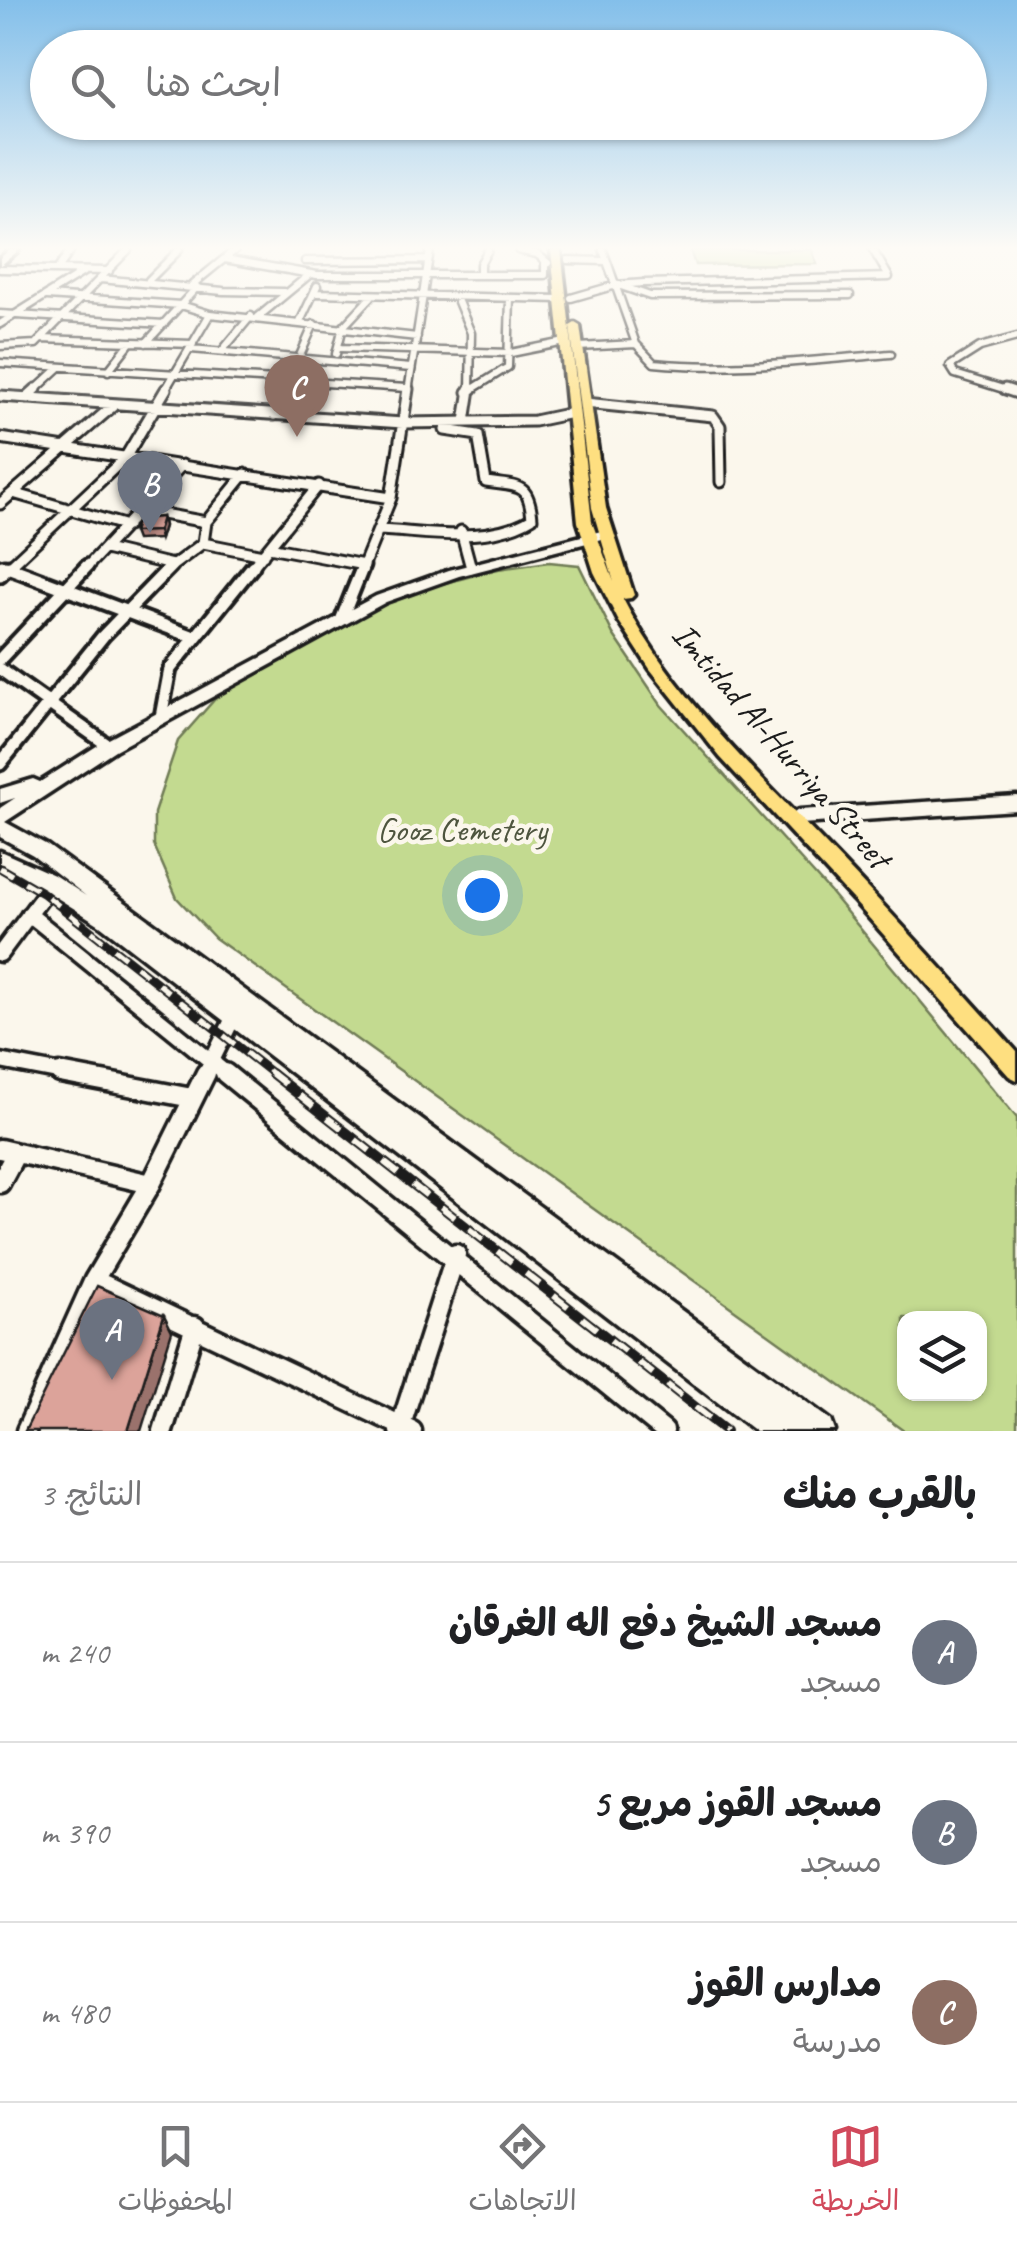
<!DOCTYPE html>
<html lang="ar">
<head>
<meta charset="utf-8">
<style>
	:root { --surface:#fff; --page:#f6f6f6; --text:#202124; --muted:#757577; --line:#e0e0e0; --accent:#d1495b }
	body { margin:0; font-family:Caveat,"Playpen Sans Arabic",sans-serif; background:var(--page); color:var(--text); direction:rtl }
	.controls { position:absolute; right:30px; bottom:30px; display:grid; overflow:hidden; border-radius:20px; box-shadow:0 2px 8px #0004 }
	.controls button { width:90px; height:90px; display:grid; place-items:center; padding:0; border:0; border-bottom:2px solid var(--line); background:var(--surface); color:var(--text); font:50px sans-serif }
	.you { position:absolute; left:482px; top:895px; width:35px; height:35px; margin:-25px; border:8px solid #fff; border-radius:50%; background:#1a73e8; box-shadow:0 0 0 15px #1a73e833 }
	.badge { display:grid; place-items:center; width:65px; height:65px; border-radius:50%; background:var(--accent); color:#fff; font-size:32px; font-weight:700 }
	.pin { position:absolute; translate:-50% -82px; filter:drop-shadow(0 2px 5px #0008) }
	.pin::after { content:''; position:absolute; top:52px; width:35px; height:30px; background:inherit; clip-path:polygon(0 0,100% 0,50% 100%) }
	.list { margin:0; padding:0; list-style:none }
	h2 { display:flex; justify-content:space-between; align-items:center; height:130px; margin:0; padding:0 40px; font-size:42px }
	h2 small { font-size:32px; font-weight:400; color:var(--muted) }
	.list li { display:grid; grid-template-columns:65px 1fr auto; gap:30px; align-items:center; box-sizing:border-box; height:180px; padding:0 40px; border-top:2px solid var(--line) }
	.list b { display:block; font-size:38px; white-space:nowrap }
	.list p { margin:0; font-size:32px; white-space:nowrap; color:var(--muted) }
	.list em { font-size:32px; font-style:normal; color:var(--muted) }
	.icon { flex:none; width:55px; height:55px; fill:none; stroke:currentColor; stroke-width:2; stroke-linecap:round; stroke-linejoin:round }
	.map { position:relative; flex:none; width:1017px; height:1431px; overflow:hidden; direction:ltr }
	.search { position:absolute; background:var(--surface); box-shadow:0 2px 8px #0004; left:30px; right:30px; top:30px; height:110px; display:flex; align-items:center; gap:25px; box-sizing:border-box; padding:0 35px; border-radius:55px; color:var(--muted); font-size:38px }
	.sheet { height:670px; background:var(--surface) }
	nav { display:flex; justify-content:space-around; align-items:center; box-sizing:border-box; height:140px; border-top:2px solid var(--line); background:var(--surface); font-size:28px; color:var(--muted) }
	nav a { display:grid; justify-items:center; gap:5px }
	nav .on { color:var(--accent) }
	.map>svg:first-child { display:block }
	.green { fill:#c3da90; stroke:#707b56; stroke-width:2.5; fill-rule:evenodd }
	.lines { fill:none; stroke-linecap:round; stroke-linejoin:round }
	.street-far4-casing { stroke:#1c1c1c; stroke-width:11 }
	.street-far3-casing { stroke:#1c1c1c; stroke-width:15 }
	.street-far2-casing { stroke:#1c1c1c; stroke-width:19 }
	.street-far1-casing { stroke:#1c1c1c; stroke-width:21 }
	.street-casing { stroke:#1c1c1c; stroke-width:25 }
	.secondary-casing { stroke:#1c1c1c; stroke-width:7 }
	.primary-casing { stroke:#1c1c1c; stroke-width:7 }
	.street-far4 { stroke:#fbf7ec; stroke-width:6 }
	.street-far3 { stroke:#fbf7ec; stroke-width:9 }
	.street-far2 { stroke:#fbf7ec; stroke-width:11 }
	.street-far1 { stroke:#fbf7ec; stroke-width:14 }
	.street { stroke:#fbf7ec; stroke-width:18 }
	.secondary { fill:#fbf7ec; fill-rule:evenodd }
	.primary { fill:#fedf80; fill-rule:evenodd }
	.rail-far1-casing { stroke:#1c1c1c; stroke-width:9 }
	.rail-casing { stroke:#1c1c1c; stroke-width:10 }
	.rail-far1 { stroke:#fbf7ec; stroke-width:5; stroke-dasharray:14; stroke-linecap:butt }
	.rail { stroke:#fbf7ec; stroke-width:6; stroke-dasharray:18; stroke-linecap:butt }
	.wall { fill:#bd8c84; stroke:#1c1c1c; stroke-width:2.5 }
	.shaded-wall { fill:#9a726c; stroke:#1c1c1c; stroke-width:2.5 }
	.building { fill:#dca39a; stroke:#1c1c1c; stroke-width:2.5 }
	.labels { text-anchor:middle; stroke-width:9; stroke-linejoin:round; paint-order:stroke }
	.street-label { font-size:35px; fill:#1c1c1c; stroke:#fbf7ec }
	.park-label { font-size:35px; fill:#4e553f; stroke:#fbf7ec }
</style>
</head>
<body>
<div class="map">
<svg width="1017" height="1431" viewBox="0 0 1017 1431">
	<rect width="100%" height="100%" fill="#fbf7ec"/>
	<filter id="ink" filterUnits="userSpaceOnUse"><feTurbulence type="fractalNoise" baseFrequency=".01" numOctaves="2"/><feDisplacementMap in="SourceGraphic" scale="20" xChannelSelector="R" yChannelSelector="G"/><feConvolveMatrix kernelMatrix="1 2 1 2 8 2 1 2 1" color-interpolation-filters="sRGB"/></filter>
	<g filter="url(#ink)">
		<path class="green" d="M690 250H812L817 264 695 265Z
			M549 562 579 565 613 634 661 705 830 892 1017 1118V1431H904L215 938 177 898 154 845V813L178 741 215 699 236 684 375 608 434 586 498 569ZM904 1318H980V1394H904Z"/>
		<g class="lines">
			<g class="street-far4-casing">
				<path id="street-far4" d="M518 250 537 254 548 263
					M603 250 636 344 654 363C732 371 813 360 891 354
					M225 259 317 275H545V263
					M568 260 606 261
					M305 261 427 260
					M0 269 109 271
					M57 270 71 250
					M480 274V264L488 250
					M101 279 223 291 284 292
					M149 280 179 250
					M192 285 235 250
					M618 285 650 296 850 295
					M317 293 560 299
					M47 296 181 305 210 314 164 392
					M456 297 471 333 470 392
					M571 298 616 285 644 283 889 277 873 250
					M0 314 164 324
					M210 314 417 337
					M258 317 309 275
					M300 322 317 286
					M0 324 85 271
					M41 339 193 344
					M146 343 197 287
					M0 346 36 344 128 250
					M578 347 636 344
					M340 348 511 353 565 342
					M191 349 411 368
					M222 351 251 316
					M336 354 343 327 371 297
					M0 363 407 388
					M108 371 130 343
					M33 392 60 367
					M284 392 314 324
					M408 392 430 250
					M468 392 508 367 510 298
					M1013 392 955 374 950 366 980 347 1017 337"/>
			</g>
			<g class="street-far3-casing">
				<path id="street-far3" d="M1005 389 1017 393
					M468 392 472 389
					M0 396 403 423 534 421 572 413
					M26 398 36 389
					M585 403 713 416 720 426 721 482
					M274 415 285 389
					M465 422 470 389
					M0 438 391 498
					M13 493 127 526
					M0 504 114 405
					M141 510 206 522
					M378 530C426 532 489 545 532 518 529 482 518 487 486 482L478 435 445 430
					M461 531 471 568
					M203 543 263 555
					M269 547 364 565
					M105 549 172 565
					M2 565 12 569
					M7 569 125 458 166 389
					M85 569 182 465
					M168 569 203 543 206 522 245 474
					M251 569 319 485
					M362 569 391 498 408 389"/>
			</g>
			<g class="street-far2-casing">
				<path id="street-far2" d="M5 566 194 637
					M0 575 9 566
					M342 618 363 566
					M0 659 87 566
					M0 669 109 746
					M161 717 170 669 253 566
					M0 764 103 636 171 566"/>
			</g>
			<g class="street-far1-casing">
				<path id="street-far1" d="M800 817 1017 803
					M29 914 228 1075
					M0 954 52 884
					M0 1061 73 1075
					M205 1075 235 1014"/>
			</g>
			<g class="street-casing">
				<path id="street" d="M60 1073 192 1098
					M225 1073 664 1431
					M0 1149 151 1184
					M0 1183 16 1153
					M94 1280 412 1431
					M26 1431 94 1280 151 1184 206 1073
					M163 1431 195 1326
					M399 1431 456 1254"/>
			</g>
			<g class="secondary-casing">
				<path id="secondary" d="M9 250H19L0 266V258Z
					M605 530 610 531V537L459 576 386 602 115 750 5 822 47 845 831 1420 835 1431H755L100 925 40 887 0 868V851L54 875 86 896 33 855 0 837V808L15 798 0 803V789L33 779 40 782 103 742 376 596 449 570Z"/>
			</g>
			<g class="primary-casing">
				<path id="primary" d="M551 250H561L592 522 614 582 592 508 570 326 575 323 580 326 606 508 634 595 631 598 623 599C672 694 753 769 826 845 891 912 954 982 1017 1052V1080L1009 1076 853 900 720 757 650 669 618 620 594 572 578 522Z"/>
			</g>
			<use href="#street-far4" class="street-far4"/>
			<use href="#street-far3" class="street-far3"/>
			<use href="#street-far2" class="street-far2"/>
			<use href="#street-far1" class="street-far1"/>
			<use href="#street" class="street"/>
			<use href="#secondary" class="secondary"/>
			<use href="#primary" class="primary"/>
			<g class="rail-far1-casing">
				<path id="rail-far1" d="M0 868 43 893 274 1075"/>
			</g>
			<g class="rail-casing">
				<path id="rail" d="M271 1073 726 1431"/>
			</g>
			<use href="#rail-far1" class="rail-far1"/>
			<use href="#rail" class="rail"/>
		</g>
		<path class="wall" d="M162 517 164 526 160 539 136 540 133 532Z"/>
		<path class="shaded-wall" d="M162 517 164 526 160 539 158 531Z
			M164 1315 172 1331 141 1431H128Z"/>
		<path class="building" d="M162 517 158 531 133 532 137 519Z
			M97 1286 164 1315 128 1431H25Z"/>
	</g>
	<linearGradient id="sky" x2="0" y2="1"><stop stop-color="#83bfea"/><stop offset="0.55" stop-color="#fdfbf6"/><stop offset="1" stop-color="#fdfbf6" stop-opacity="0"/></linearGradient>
	<rect width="1017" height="451" fill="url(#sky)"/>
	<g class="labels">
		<g class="street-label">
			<text transform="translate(782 745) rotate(49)" y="12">Imtidad Al-Hurriya Street</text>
		</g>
		<g class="park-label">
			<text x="462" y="841">Gooz Cemetery</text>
		</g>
	</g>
</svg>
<div class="controls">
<button><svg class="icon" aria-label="layers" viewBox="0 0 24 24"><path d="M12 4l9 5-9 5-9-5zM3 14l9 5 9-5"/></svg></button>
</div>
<div class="you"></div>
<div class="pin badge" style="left:112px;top:1380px;background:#6b7280">A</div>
<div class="pin badge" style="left:150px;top:533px;background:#6b7280">B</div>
<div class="pin badge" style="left:297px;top:437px;background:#8d6e63">C</div>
<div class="search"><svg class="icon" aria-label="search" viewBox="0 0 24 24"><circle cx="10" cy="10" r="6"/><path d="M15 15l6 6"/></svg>ابحث هنا</div>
</div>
<section class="sheet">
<h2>بالقرب منك<small>النتائج: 3</small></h2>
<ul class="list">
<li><span class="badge" style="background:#6b7280">A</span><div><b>مسجد الشيخ دفع اله الغرقان</b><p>مسجد</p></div><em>240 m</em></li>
<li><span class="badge" style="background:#6b7280">B</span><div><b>مسجد القوز مربع 5</b><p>مسجد</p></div><em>390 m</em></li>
<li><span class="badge" style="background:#8d6e63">C</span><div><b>مدارس القوز</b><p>مدرسة</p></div><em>480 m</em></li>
</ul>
</section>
<nav>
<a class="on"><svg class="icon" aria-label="map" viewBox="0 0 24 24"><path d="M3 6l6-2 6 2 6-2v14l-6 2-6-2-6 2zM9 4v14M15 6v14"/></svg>الخريطة</a>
<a><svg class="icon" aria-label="directions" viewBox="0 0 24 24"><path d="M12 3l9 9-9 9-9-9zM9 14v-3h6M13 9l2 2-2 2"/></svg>الاتجاهات</a>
<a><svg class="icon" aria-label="saved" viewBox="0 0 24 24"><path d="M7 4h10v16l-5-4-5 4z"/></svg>المحفوظات</a>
</nav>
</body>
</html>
